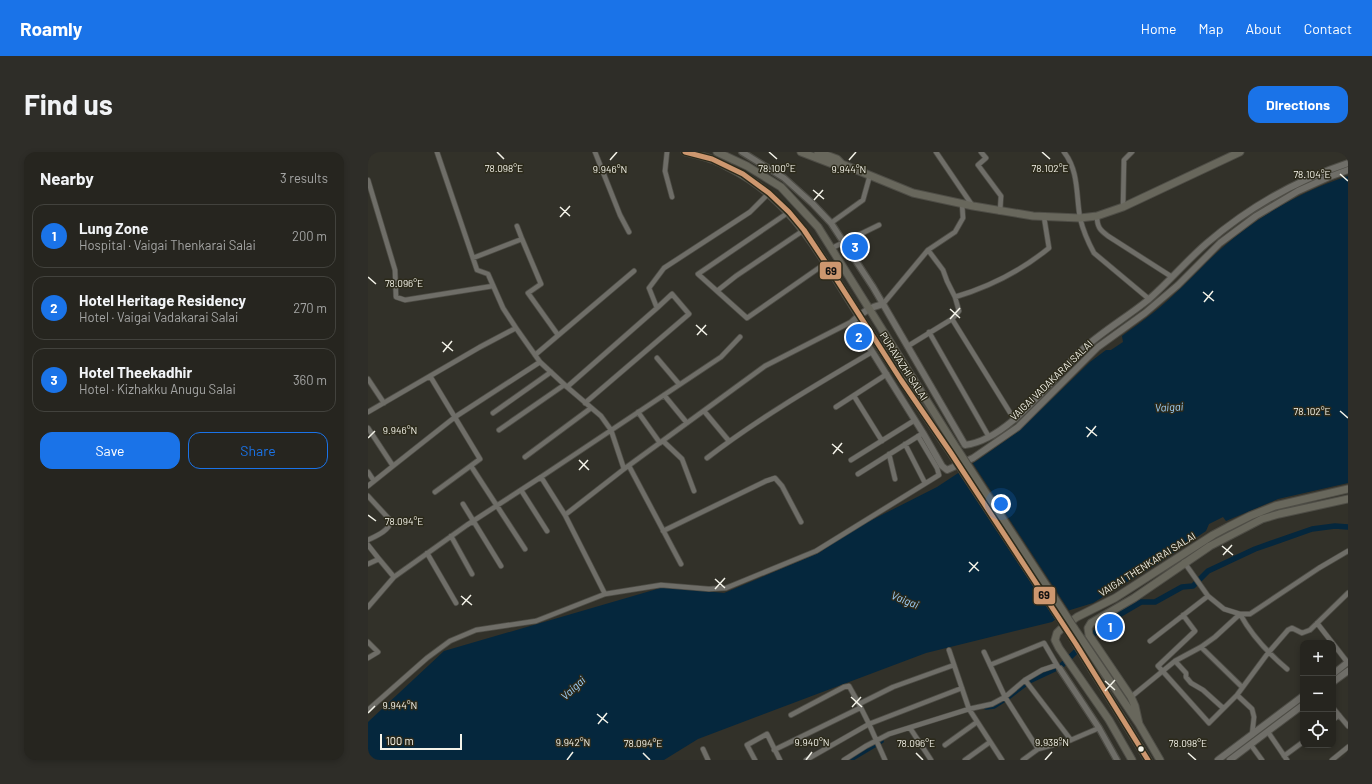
<!DOCTYPE html>
<html lang="en">
<head>
<meta charset="utf-8">
<style>
	:root { --surface:#26251f; --page:#2e2d28; --text:#f1f3f6; --muted:#a4a5a4; --line:#42423d; --accent:#1a73e8 }
	body { margin:0; font-family:Barlow,sans-serif; background:var(--page); color:var(--text) }
	.controls { position:absolute; right:12px; bottom:12px; display:grid; overflow:hidden; border-radius:8px; box-shadow:0 2px 6px #0003 }
	.controls button { width:36px; height:36px; display:grid; place-items:center; padding:0; border:0; border-bottom:1px solid var(--line); background:var(--surface); color:var(--text); font:20px sans-serif }
	.scale { position:absolute; left:12px; bottom:10px; width:82px; box-sizing:border-box; padding-left:4px; border:2px solid #f4f3e9; border-top:0; font-size:11px; line-height:14px; white-space:nowrap; color:#f4f3e9; -webkit-text-stroke:3px #2c2a1b; paint-order:stroke }
	.you { position:absolute; left:633px; top:352px; width:14px; height:14px; margin:-10px; border:3px solid #fff; border-radius:50%; background:#1a73e8; box-shadow:0 0 0 6px #1a73e833 }
	.badge { display:grid; place-items:center; width:26px; height:26px; border-radius:50%; background:var(--accent); color:#fff; font-size:13px; font-weight:700 }
	.pin { position:absolute; translate:-50% -50%; border:2px solid #fff; box-shadow:0 1px 4px #0006 }
	.list { margin:0; padding:0; list-style:none }
	h2 { display:flex; justify-content:space-between; align-items:center; height:52px; margin:0; padding:0 16px; font-size:17px }
	h2 small { font-size:13px; font-weight:400; color:var(--muted) }
	.list li { display:grid; grid-template-columns:26px 1fr auto; gap:12px; align-items:center; box-sizing:border-box; height:64px; margin:0 8px 8px; padding:0 8px; border:1px solid var(--line); border-radius:12px }
	.list b { display:block; font-size:15px; white-space:nowrap }
	.list p { margin:0; font-size:13px; white-space:nowrap; color:var(--muted) }
	.list em { font-size:13px; font-style:normal; color:var(--muted) }
	.actions { display:flex; gap:8px; padding:12px 16px }
	.actions a { flex:1; padding:9px 0; border:1px solid var(--accent); border-radius:12px; text-align:center; font-size:14px; color:var(--accent) }
	.actions .main { background:var(--accent); color:#fff }
	.icon { flex:none; width:22px; height:22px; fill:none; stroke:currentColor; stroke-width:2; stroke-linecap:round; stroke-linejoin:round }
	.map { position:relative; flex:none; width:980px; height:608px; overflow:hidden; border-radius:12px }
	header { display:flex; align-items:center; gap:24px; box-sizing:border-box; height:56px; padding:0 20px; background:var(--accent); color:#fff }
	header strong { font-size:19px }
	nav { display:flex; gap:22px; margin-inline-start:auto; font-size:14px }
	.intro { display:flex; align-items:center; justify-content:space-between; box-sizing:border-box; height:96px; padding:0 24px }
	h1 { margin:0; font-size:28px }
	.button { padding:10px 18px; border-radius:12px; background:var(--accent); color:#fff; font-size:14px; font-weight:700 }
	main { display:flex; gap:24px; padding:0 24px }
	aside { flex:1; background:var(--surface); border-radius:12px; box-shadow:0 2px 6px #0003 }
	.map>svg:first-child { display:block }
	.water { fill:#05273d }
	.pier { fill:#323129 }
	.lines { fill:none; stroke-linecap:round; stroke-linejoin:round }
	.canal { stroke:#05273d; stroke-width:5.5 }
	.minor-casing { stroke:#4e4d46; stroke-width:6 }
	.tertiary-casing { stroke:#4e4d46; stroke-width:8 }
	.secondary-casing { stroke:#4e4d46; stroke-width:8 }
	.primary-casing { stroke:#4e4d46; stroke-width:9 }
	.minor { stroke:#6f6e68; stroke-width:4.5 }
	.tertiary { stroke:#6f6e68; stroke-width:5.5 }
	.secondary { stroke:#6f6e68; stroke-width:6 }
	.primary { stroke:#68675c; stroke-width:7 }
	.primary-bridge-casing { stroke:#4e4d46; stroke-width:9; stroke-linecap:butt }
	.primary-bridge { stroke:#68675c; stroke-width:7 }
	.bus-1-casing { stroke:#2c2a1b; stroke-width:8 }
	.bus-1 { stroke:#cd976f; stroke-width:5 }
	.ticks { fill:none; stroke:#f4f3e9; stroke-width:1.5 }
	.bus-dot { fill:#f4f3e9; stroke:#2c2a1b; stroke-width:1.5 }
	.labels { text-anchor:middle; stroke-width:3; stroke-linejoin:round; paint-order:stroke }
	.street-label { font-size:10px; fill:#f4f3e9; stroke:#2c2a1b }
	.water-label { font-size:11px; font-style:italic; fill:#a0d4ff; stroke:#2c2a1b }
	.ticks-label { font-size:10px; text-anchor:middle; fill:#f4f3e9; stroke:#2c2a1b; stroke-width:3; stroke-linejoin:round; paint-order:stroke }
	.line-badge { stroke:#2c2a1b; stroke-width:1.5 }
	.pale-badge-label { font-size:11px; text-anchor:middle; font-weight:bold; fill:#111 }
</style>
</head>
<body>
<header>
<strong>Roamly</strong>
<nav><a>Home</a><a>Map</a><a>About</a><a>Contact</a></nav>
</header>
<div class="intro"><h1>Find us</h1><a class="button">Directions</a></div>
<main>
<aside>
<h2>Nearby<small>3 results</small></h2>
<ul class="list">
<li><span class="badge">1</span><div><b>Lung Zone</b><p>Hospital · Vaigai Thenkarai Salai</p></div><em>200 m</em></li>
<li><span class="badge">2</span><div><b>Hotel Heritage Residency</b><p>Hotel · Vaigai Vadakarai Salai</p></div><em>270 m</em></li>
<li><span class="badge">3</span><div><b>Hotel Theekadhir</b><p>Hotel · Kizhakku Anugu Salai</p></div><em>360 m</em></li>
</ul>
<div class="actions"><a class="main">Save</a><a>Share</a></div>
</aside>
<div class="map">
<svg width="980" height="608" viewBox="0 0 980 608">
	<rect width="100%" height="100%" fill="#323129"/>
	<path class="water" d="M980 24V331L910 347 858 369 855 365 841 372 838 379 789 412 725 451 699 459 684 470 558 501 330 587 296 608H0V570L76 499 296 435 356 441 451 401 482 379 569 335 610 308 651 279 722 210 738 198H743L755 190 754 184C775 169 795 154 813 136 827 123 840 108 854 96 890 64 934 39 980 24Z"/>
	<path class="pier" d="M604 310 702 460 688 469 589 319Z"/>
	<g class="lines">
		<path class="canal" d="M618 555 626 554 640 545 661 529 693 514 737 471 773 450H787L814 435 825 434 840 419 887 397 944 377 967 374 980 375
			M481 608 513 589"/>
		<g class="minor-casing">
			<path id="minor" d="M69 0 109 118 120 122 135 156 148 176
				M227 0 252 63 261 80
				M299 0 297 19 304 45
				M568 0 604 53
				M613 0 618 6 610 13 633 44 632 60
				M696 0C711 19 708 43 712 66 715 78 720 90 726 101L781 147
				M0 28 27 118 28 145 37 148 125 134
				M755 55 756 8 764 0
				M421 60 330 122 379 166 458 111
				M729 64C729 75 732 78 740 84L804 125
				M463 71 495 48 502 23
				M154 87 173 132 160 141 190 183
				M464 96 511 73
				M105 106 154 87 149 74
				M349 139 368 124 436 78
				M587 145C621 135 654 118 681 96L676 65
				M515 152 560 98 587 80 595 66 594 51
				M584 167 646 267
				M561 180 621 285
				M540 194 584 167 591 159 587 145 579 129 575 118 560 98
				M167 203 266 119
				M289 206 311 232
				M62 224 112 307 67 340
				M0 227 16 251
				M199 235 233 264 243 278 256 317
				M296 243 319 271
				M486 244 514 289
				M217 251 321 162 304 142 289 156
				M468 255 519 222
				M336 259 361 289
				M0 260 112 195 148 176 172 210 199 235 289 156 281 136 296 116 382 60 401 41
				M270 260 292 291
				M125 261 183 220
				M0 276 25 314 0 334
				M131 278 196 233
				M295 289 314 307 326 339
				M537 292 557 331
				M521 302 527 327
				M157 305 223 256
				M339 306C391 266 448 233 504 200
				M483 308 547 268
				M25 314 87 265 172 210
				M103 314 157 397
				M261 314 313 412
				M0 320 6 329
				M490 322 552 283
				M173 325 353 205 372 185
				M153 338 179 379
				M0 344 23 369C21 379 8 384 0 388
				M95 352 133 414
				M295 379 398 329 407 326 414 334 433 370
				M83 384 104 422
				M0 393 11 407
				M59 401 88 451
				M816 410 840 444 856 457 872 462C884 484 900 501 919 517
				M0 412 11 407 26 425
				M237 442 293 433 341 437 358 436 448 399 571 323 569 316 550 284
				M0 455 26 425 99 373 173 325 197 363 256 317 397 214 485 169
				M815 463 827 479 790 514 841 571 869 543 900 501 920 478 924 476 934 481 942 478 980 441
				M949 471 980 511
				M782 489 840 444
				M0 490 10 500 0 506
				M833 495 874 535
				M581 498 601 557 634 608
				M616 500 637 545 670 597
				M807 509 818 521V525L823 531 835 538 855 556
				M622 513 676 491 690 515
				M657 528 703 588
				M869 543 884 557 886 565 884 583
				M763 545 807 509 833 495 847 485 872 462H882L951 416 980 399
				M965 556 980 574
				M0 558 59 506 82 489 108 478 168 469 237 442 197 363
				M423 563 476 535 481 534 491 552
				M965 568 971 563
				M542 576 563 608
				M900 580 919 608
				M577 593 609 570
				M883 593 894 608
				M335 597 340 608
				M406 598 492 556
				M916 604 935 590
				M387 608 379 593 399 582 412 608
				M438 608 501 572 491 552 525 535 586 513
				M476 608 498 594 521 582 601 557 624 552 637 545 657 528 674 518 689 513
				M517 608 501 572 594 536
				M597 608 622 590
				M655 608 670 597 703 588 731 576
				M964 608 980 595"/>
		</g>
		<g class="tertiary-casing">
			<path id="tertiary" d="M374 0 416 26 445 52 463 71 505 135 515 152
				M692 517 731 576 749 608"/>
		</g>
		<g class="secondary-casing">
			<path id="secondary" d="M980 11C929 28 880 56 839 91 818 109 801 130 780 148 759 165 735 179 715 197 684 226 641 288 597 293L515 152C503 155 494 160 485 169L555 281 574 314 579 318 605 306 650 275 730 195 777 161 810 133 852 91 888 64 930 39 961 25 980 18
				M965 522 980 510
				M965 530 980 519
				M850 608 935 544
				M862 608 935 553"/>
		</g>
		<g class="primary-casing">
			<path id="primary" d="M317 0C325 2 335 4 343 7 350 9 356 13 362 16 426 48 455 108 492 165 522 210 552 256 583 301
				M349 0 379 14 413 35 450 75 589 297
				M433 0 467 13 474 12
				M450 0 469 7 474 12 545 41 605 54 665 64 712 66 729 64 755 55 872 0
				M706 476 771 572 792 608
				M700 479 780 608
				M771 572 767 554 763 545 721 483 720 476 723 471 766 446 842 394 894 367 911 362 980 347
				M764 608 741 568 691 496 687 488 689 481 693 477 709 465 747 446 845 383 860 375 882 364 907 354 980 337"/>
		</g>
		<use href="#minor" class="minor"/>
		<use href="#tertiary" class="tertiary"/>
		<use href="#secondary" class="secondary"/>
		<use href="#primary" class="primary"/>
		<g class="primary-bridge-casing">
			<path id="primary-bridge" d="M589 297 706 476
				M583 301 700 479"/>
		</g>
		<use href="#primary-bridge" class="primary-bridge"/>
		<g class="bus-1-casing">
			<path id="bus-1" d="M317 0 344 7 375 22 401 41 421 60 436 78 458 111 533 228 583 301 708 492 780 608"/>
		</g>
		<use href="#bus-1" class="bus-1"/>
	</g>
	<path class="ticks" d="M129 0 136 7M401 0 409 7M674 0 682 7M242 8 249 0M481 8 488 0M972 22 980 29M445 38 456 47M446 48 455 38M192 55 202 64M192 65 202 54M0 125 8 132M835 140 846 149M836 150 845 139M582 157 592 166M582 167 592 156M328 173 339 183M329 183 338 173M74 190 85 199M75 200 84 189M972 259 980 266M718 275 729 284M719 285 728 274M0 286 7 279M464 292 475 301M465 302 474 291M211 308 221 318M211 318 220 308M0 363 8 369M854 394 865 403M855 403 864 393M601 410 611 419M601 420 610 410M347 427 357 436M347 437 357 426M93 444 104 453M94 453 103 443M737 529 747 538M737 539 747 528M483 545 494 555M484 555 493 545M0 561 7 554M229 562 240 571M230 572 239 561M275 601 282 608M548 601 555 608M820 601 828 608M199 608 205 600M438 608 444 600M677 608 684 600"/>
	<circle class="bus-dot" cx="773" cy="597" r="3.5"/>
	<g class="labels">
		<g class="street-label">
			<text transform="translate(536 214) rotate(57)" y="4">PURAVAZHI SALAI</text>
			<text transform="translate(683 228) rotate(-44)" y="4">VAIGAI VADAKARAI SALAI</text>
			<text transform="translate(779 412) rotate(-32)" y="4">VAIGAI THENKARAI SALAI</text>
		</g>
		<g class="water-label">
			<text transform="translate(801 255) rotate(-3)" y="4">Vaigai</text>
			<text transform="translate(537 448) rotate(22)" y="4">Vaigai</text>
			<text transform="translate(205 536) rotate(-43)" y="4">Vaigai</text>
		</g>
	</g>
	<g class="ticks-label">
		<text x="136" y="20">78.098°E</text>
		<text x="409" y="20">78.100°E</text>
		<text x="682" y="20">78.102°E</text>
		<text x="242" y="21">9.946°N</text>
		<text x="481" y="21">9.944°N</text>
		<text x="944" y="26">78.104°E</text>
		<text x="36" y="135">78.096°E</text>
		<text x="944" y="263">78.102°E</text>
		<text x="32" y="282">9.946°N</text>
		<text x="36" y="373">78.094°E</text>
		<text x="32" y="557">9.944°N</text>
		<text x="205" y="594">9.942°N</text>
		<text x="444" y="594">9.940°N</text>
		<text x="684" y="594">9.938°N</text>
		<text x="275" y="595">78.094°E</text>
		<text x="548" y="595">78.096°E</text>
		<text x="820" y="595">78.098°E</text>
	</g>
	<g class="line-badge">
		<rect x="451" y="109" width="23" height="19" rx="4" fill="#cd976f"/>
		<rect x="665" y="434" width="23" height="19" rx="4" fill="#cd976f"/>
	</g>
	<g class="pale-badge-label">
		<text x="463" y="123">69</text>
		<text x="676" y="447">69</text>
	</g>
</svg>
<div class="controls">
<button>+</button>
<button>−</button>
<button><svg class="icon" aria-label="locate" viewBox="0 0 24 24"><circle cx="12" cy="12" r="6"/><path d="M12 2v4M12 18v4M2 12h4M18 12h4"/></svg></button>
</div>
<div class="scale">100 m</div>
<div class="you"></div>
<div class="pin badge" style="left:742px;top:475px">1</div>
<div class="pin badge" style="left:491px;top:185px">2</div>
<div class="pin badge" style="left:487px;top:95px">3</div>
</div>
</main>
</body>
</html>
